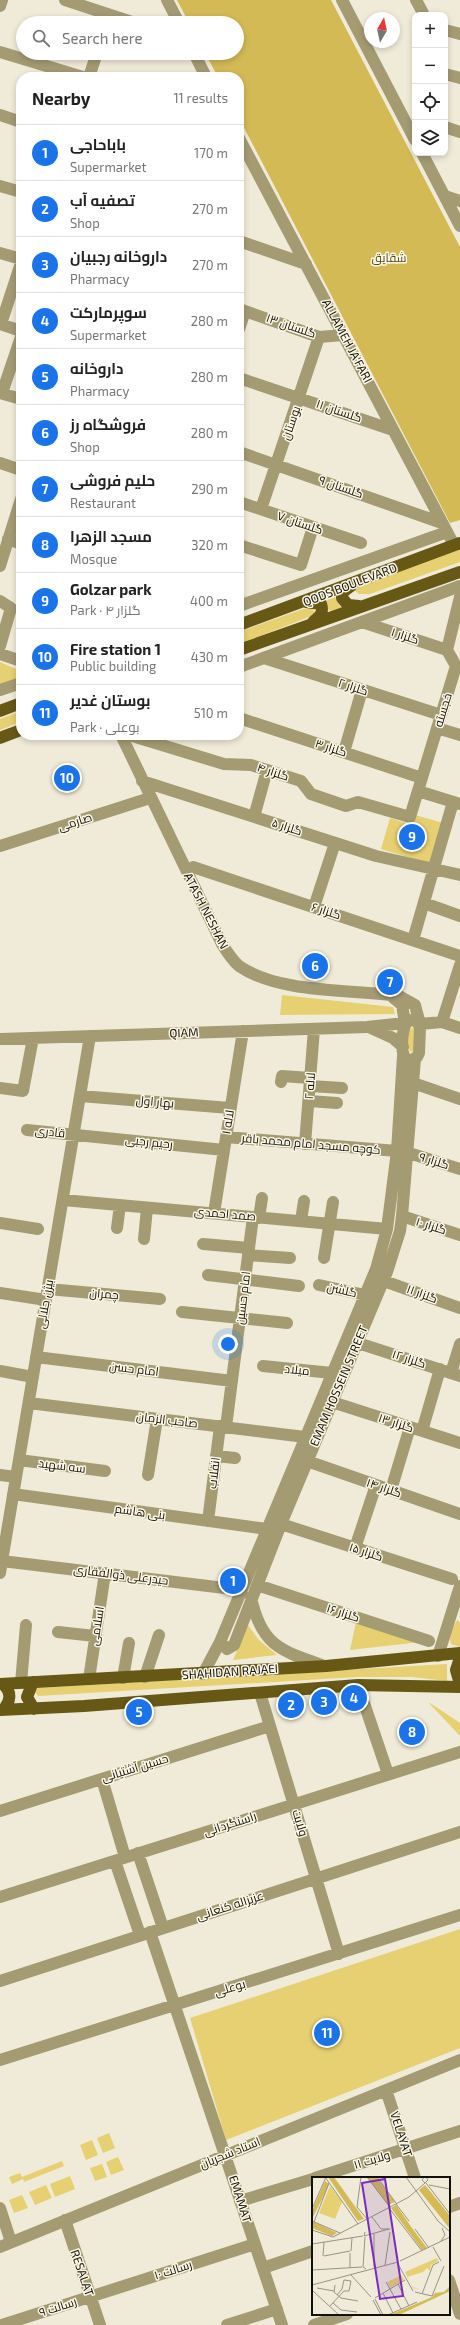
<!DOCTYPE html>
<html lang="en">
<head>
<meta charset="utf-8">
<style>
	:root { --surface:#fff; --page:#f6f6f6; --text:#222; --muted:#767676; --line:#e0e0e0; --accent:#1a73e8 }
	body { margin:0; font-family:"Exo 2",Cairo,sans-serif; background:var(--page); color:var(--text) }
	.controls { position:absolute; right:12px; top:12px; display:grid; overflow:hidden; border-radius:8px; box-shadow:0 2px 6px #0003 }
	.controls button { width:36px; height:36px; display:grid; place-items:center; padding:0; border:0; border-bottom:1px solid var(--line); background:var(--surface); color:var(--text); font:20px sans-serif }
	.compass { position:absolute; left:364px; top:12px; width:36px; height:36px; border-radius:50%; background:var(--surface); box-shadow:0 2px 6px #0003; rotate:9deg }
	.you { position:absolute; left:228px; top:1344px; width:14px; height:14px; margin:-10px; border:3px solid #fff; border-radius:50%; background:#1a73e8; box-shadow:0 0 0 6px #1a73e833 }
	.badge { display:grid; place-items:center; width:26px; height:26px; border-radius:50%; background:var(--accent); color:#fff; font-size:13px; font-weight:700 }
	.pin { position:absolute; translate:-50% -50%; border:2px solid #fff; box-shadow:0 1px 4px #0006 }
	.list { margin:0; padding:0; list-style:none }
	h2 { display:flex; justify-content:space-between; align-items:center; height:52px; margin:0; padding:0 16px; font-size:17px }
	h2 small { font-size:13px; font-weight:400; color:var(--muted) }
	.list li { display:grid; grid-template-columns:26px 1fr auto; gap:12px; align-items:center; box-sizing:border-box; height:56px; padding:0 16px; border-top:1px solid var(--line) }
	.list b { display:block; font-size:15px; white-space:nowrap }
	.list p { margin:0; font-size:13px; white-space:nowrap; color:var(--muted) }
	.list em { font-size:13px; font-style:normal; color:var(--muted) }
	.icon { flex:none; width:22px; height:22px; fill:none; stroke:currentColor; stroke-width:2; stroke-linecap:round; stroke-linejoin:round }
	.map { position:relative; flex:none; width:460px; height:2325px; overflow:hidden }
	.search { position:absolute; background:var(--surface); box-shadow:0 2px 6px #0003; left:16px; top:16px; width:228px; height:44px; display:flex; align-items:center; gap:10px; box-sizing:border-box; padding:0 14px; border-radius:22px; color:var(--muted); font-size:15px }
	.panel { position:absolute; background:var(--surface); box-shadow:0 2px 6px #0003; left:16px; top:72px; width:228px; height:668px; border-radius:16px }
	.map>svg:first-child { display:block }
	.green { fill:#e7d071 }
	.forest { fill:#d3ba54 }
	.lines { fill:none; stroke-linecap:round; stroke-linejoin:round }
	.minor { stroke:#a49b73; stroke-width:12 }
	.major { stroke:#675816; stroke-width:12 }
	.labels { text-anchor:middle; stroke-width:3; stroke-linejoin:round; paint-order:stroke }
	.park-label { font-size:12px; fill:#53481e; stroke:#fdf8e5 }
	.street-label { font-size:12px; fill:#12100a; stroke:#fdf8e5 }
	.inset-road { fill:none; stroke:#979386; stroke-width:1 }
	.view { fill:#7b2cbf; fill-opacity:0.15; stroke:#7b2cbf; stroke-width:2 }
	.inset-edge { fill:none; stroke:#12100a; stroke-width:2 }
</style>
</head>
<body>
<div class="map">
<svg width="460" height="2325" viewBox="0 0 460 2325">
	<rect width="100%" height="100%" fill="#f0ebd8"/>
	<path class="green" d="M460 548V562L370 594H359L354 590 364 583Z
		M335 597 341 608 329 611 325 601Z
		M312 608 315 613 309 617 239 644V632L303 609Z
		M0 662 21 671V680L0 685Z
		M21 711V722L0 730V719Z
		M415 815 443 823 430 864 381 849 390 818 412 825Z
		M282 995 393 1007 395 1014 280 1015Z
		M412 1028 414 1029V1050L411 1052 407 1047 408 1032Z
		M457 1620 460 1622V1647L451 1644 449 1636Z
		M356 1622 421 1642 350 1650Z
		M248 1625 259 1640 277 1655 233 1660Z
		M447 1664V1681L412 1677H357L38 1696 35 1692 38 1688Z
		M430 1703 460 1723V1736L429 1703Z
		M460 1929V2048L226 2140 190 2018Z
		M109 2133 115 2148 103 2153 97 2138Z
		M92 2140 98 2155 86 2160 80 2145Z
		M118 2157 124 2170 111 2175 106 2162Z
		M62 2161 64 2166 24 2182 23 2179 12 2184 9 2177 20 2173 22 2177Z
		M102 2164 107 2177 95 2181 90 2168Z
		M70 2176 75 2189 55 2197 50 2184Z
		M46 2185 52 2198 35 2205 29 2192Z
		M22 2195 28 2208 14 2213 9 2200Z"/>
	<path class="forest" d="M177 0H331L460 247V520L450 523 239 118V77H218L205 53H237V23H189Z"/>
	<g class="lines">
		<path class="minor" d="M65 0 135 23
			M167 0 179 23
			M342 0 415 140
			M416 0 424 15
			M0 6 2 0
			M445 30 460 34
			M0 52 83 77
			M194 53 206 77
			M445 74 460 78
			M89 77 97 53
			M0 115 21 122
			M445 127 460 132
			M239 138 454 545
			M422 153 460 226
			M0 186 21 192
			M445 196 460 201
			M239 241 306 264
			M0 253 21 259
			M239 309 319 337 343 335
			M0 324 21 331
			M1 324 21 263
			M239 329 245 311
			M239 378 393 430
			M0 393 21 399
			M2 393 21 337
			M239 452 442 523
			M0 463 21 470
			M239 502 361 543
			M261 509 319 337
			M8 539 21 544
			M239 545 301 565 313 527
			M0 566 21 499
			M0 601 11 608 0 646
			M239 606 447 532
			M362 622 447 650
			M0 654 21 661
			M264 658 441 715
			M239 667 460 586
			M0 690 21 683
			M239 718 422 778
			M437 728 460 735
			M121 735 222 944C227 952 232 960 239 966 280 994 351 989 399 996L415 1005 420 1024 442 1022 460 1028
			M129 735 224 764 251 765 267 770 301 781 311 794 346 806 358 802 410 817 456 666 447 650 460 597
			M344 752 362 690
			M142 781 376 856 460 875
			M418 791 460 804
			M254 817 267 770
			M0 846 150 798
			M193 867 460 956
			M424 903 460 916
			M314 907 335 843
			M413 940 453 802
			M409 1020 417 1021 420 1028 419 1053 417 1057 410 1061 406 1059C400 1052 401 1027 409 1020Z
			M442 1022 460 965
			M371 1028 393 1038 403 1047
			M0 1039 367 1027 405 1023 402 1005 390 995
			M281 1082 282 1076 310 1078
			M413 1083 460 1099
			M310 1086 342 1088
			M0 1088 23 1091 33 1038
			M80 1096 230 1108
			M309 1101 337 1103
			M27 1130 224 1150
			M226 1137 397 1151
			M305 1144 314 1029
			M409 1153 460 1169
			M63 1200 387 1229
			M214 1213 243 1031
			M402 1216 460 1235
			M259 1218 262 1198
			M301 1221 304 1201
			M0 1223 38 1229
			M117 1228 120 1205
			M144 1239 147 1208
			M203 1244 249 1248
			M248 1255 290 1258
			M324 1258 333 1202
			M208 1275 299 1286
			M384 1281 460 1308
			M319 1285 365 1295
			M48 1289 160 1299
			M0 1293 46 1300
			M182 1312 287 1323
			M358 1343 460 1376
			M36 1357 232 1381
			M263 1366 332 1373
			M0 1371 33 1377
			M451 1373 460 1344
			M332 1402 460 1443
			M29 1403 305 1437
			M226 1427 253 1217
			M422 1431 440 1369
			M216 1456 235 1458
			M19 1460 105 1471
			M307 1461 460 1514
			M0 1475 16 1477
			M148 1475 157 1419
			M391 1490 410 1427
			M13 1494 267 1529
			M208 1521 220 1426
			M281 1524 452 1579
			M355 1548 376 1485
			M2 1561 241 1590
			M0 1573 90 1036
			M257 1585 429 1641
			M251 1597C261 1646 281 1651 325 1666
			M58 1632 95 1636
			M220 1642 227 1649 234 1645 281 1524 387 1272 400 1231 402 1216 415 1059
			M438 1656 460 1586
			M203 1674 220 1642 376 1269 387 1229 397 1151 403 1056
			M145 1677 159 1635
			M123 1678 129 1643
			M89 1679 105 1573
			M21 1683 26 1625
			M260 1693 339 1954
			M364 1703 388 1774
			M102 1779 125 1857
			M0 1811 270 1726
			M138 1853 163 1928
			M115 1861 140 1935
			M0 1897 460 1752
			M150 1932 282 2325
			M0 1981 460 1832
			M0 2060 460 1915
			M386 2090 415 2178
			M315 2178 460 2131
			M240 2201 313 2179
			M449 2207 460 2203
			M0 2208 11 2242
			M65 2220 100 2325
			M0 2247 460 2060
			M263 2268 313 2251
			M449 2280 460 2314
			M2 2325 255 2244
			M227 2325 277 2309
			M314 2325 347 2314"/>
		<path class="major" d="M351 586 343 592 342 598 348 605 359 606
			M306 602 321 604C324 613 320 616 313 622
			M239 625 460 543
			M239 650 460 572
			M0 711 21 703
			M0 738 21 730
			M460 1658 456 1670 460 1684
			M33 1682 27 1697 34 1709
			M0 1684 326 1666 460 1653
			M3 1684C12 1692 11 1701 3 1710
			M0 1710 84 1706 358 1685 460 1687"/>
	</g>
	<g class="labels">
		<g class="park-label">
			<text x="389" y="262">شقایق</text>
		</g>
		<g class="street-label">
			<text transform="translate(291 326) rotate(19)" y="4">گلستان ۱۳</text>
			<text transform="translate(347 341) rotate(62)" y="4">ALLAMEH JA'FARI</text>
			<text transform="translate(339 411) rotate(19)" y="4">گلستان ۱۱</text>
			<text transform="translate(291 423) rotate(-71)" y="4">بوستان</text>
			<text transform="translate(341 487) rotate(19)" y="4">گلستان ۹</text>
			<text transform="translate(300 523) rotate(19)" y="4">گلستان ۷</text>
			<text transform="translate(350 585) rotate(-21)" y="4">QODS BOULEVARD</text>
			<text transform="translate(405 636) rotate(18)" y="4">گلزار ۱</text>
			<text transform="translate(353 687) rotate(18)" y="4">گلزار ۲</text>
			<text transform="translate(443 710) rotate(-73)" y="4">خجسته</text>
			<text transform="translate(331 748) rotate(18)" y="4">گلزار ۳</text>
			<text transform="translate(273 772) rotate(18)" y="4">گلزار ۴</text>
			<text transform="translate(75 822) rotate(-18)" y="4">صارمی</text>
			<text transform="translate(287 827) rotate(18)" y="4">گلزار ۵</text>
			<text transform="translate(206 911) rotate(63)" y="4">ATASH NESHAN</text>
			<text transform="translate(326 911) rotate(18)" y="4">گلزار ۶</text>
			<text transform="translate(184 1033) rotate(-2)" y="4">QIAM</text>
			<text transform="translate(310 1086) rotate(-86)" y="4">لاله ۲</text>
			<text transform="translate(155 1102) rotate(5)" y="4">بهار اول</text>
			<text transform="translate(228 1122) rotate(-81)" y="4">لاله ۱</text>
			<text transform="translate(50 1132) rotate(6)" y="4">قادری</text>
			<text transform="translate(149 1142) rotate(6)" y="4">رحیم رجبی</text>
			<text transform="translate(311 1144) rotate(5)" y="4">کوچه مسجد امام محمد باقر</text>
			<text transform="translate(434 1161) rotate(17)" y="4">گلزار ۹</text>
			<text transform="translate(225 1214) rotate(5)" y="4">صمد احمدی</text>
			<text transform="translate(431 1226) rotate(18)" y="4">گلزار ۱۰</text>
			<text transform="translate(342 1290) rotate(13)" y="4">گلشن</text>
			<text transform="translate(104 1294) rotate(5)" y="4">چمران</text>
			<text transform="translate(422 1294) rotate(20)" y="4">گلزار ۱۱</text>
			<text transform="translate(243 1298) rotate(-83)" y="4">امام حسین</text>
			<text transform="translate(45 1304) rotate(-80)" y="4">بیژن جلالی</text>
			<text transform="translate(409 1359) rotate(18)" y="4">گلزار ۱۲</text>
			<text transform="translate(134 1369) rotate(7)" y="4">امام حسن</text>
			<text transform="translate(297 1370) rotate(6)" y="4">میلاد</text>
			<text transform="translate(339 1386) rotate(-67)" y="4">EMAM HOSSEIN STREET</text>
			<text transform="translate(167 1420) rotate(7)" y="4">صاحب الزمان</text>
			<text transform="translate(396 1423) rotate(18)" y="4">گلزار ۱۳</text>
			<text transform="translate(62 1466) rotate(7)" y="4">سه شهید</text>
			<text transform="translate(214 1473) rotate(-83)" y="4">انقلاب</text>
			<text transform="translate(384 1488) rotate(19)" y="4">گلزار ۱۴</text>
			<text transform="translate(140 1512) rotate(8)" y="4">بنی هاشم</text>
			<text transform="translate(366 1552) rotate(18)" y="4">گلزار ۱۵</text>
			<text transform="translate(121 1575) rotate(7)" y="4">حیدرعلی ذوالفقاری</text>
			<text transform="translate(343 1613) rotate(18)" y="4">گلزار ۱۶</text>
			<text transform="translate(97 1626) rotate(-81)" y="4">اسلامی</text>
			<text transform="translate(230 1672) rotate(-4)" y="4">SHAHIDAN RAJAEI</text>
			<text transform="translate(135 1768) rotate(-17)" y="4">حسین آشتیانی</text>
			<text transform="translate(300 1823) rotate(73)" y="4">ولایت</text>
			<text transform="translate(230 1824) rotate(-18)" y="4">راستگردانی</text>
			<text transform="translate(230 1906) rotate(-18)" y="4">عزیزاله کنعانی</text>
			<text transform="translate(230 1988) rotate(-17)" y="4">بوعلی</text>
			<text transform="translate(401 2134) rotate(72)" y="4">VELAYAT</text>
			<text transform="translate(230 2153) rotate(-22)" y="4">استاد شجریان</text>
			<text transform="translate(372 2160) rotate(-17)" y="4">ولایت ۱۱</text>
			<text transform="translate(240 2199) rotate(72)" y="4">EMAMAT</text>
			<text transform="translate(173 2270) rotate(-18)" y="4">رسالت ۱۰</text>
			<text transform="translate(82 2273) rotate(71)" y="4">RESALAT</text>
			<text transform="translate(58 2307) rotate(-18)" y="4">رسالت ۹</text>
		</g>
	</g>
	<g transform="translate(312 2177)">
		<rect width="138" height="138" fill="#f0ebd8"/>
		<path d="M18 9 30 25 23 42 7 36ZM125 81 126 84 119 88 118 94 115 91 111 95 95 100 101 110 110 114 101 111 93 95ZM90 98 92 103 78 111 75 105Z" fill="#e7d071"/>
		<path d="M16 0H22L52 42 46 44ZM55 0H64L83 25 76 28ZM13 4 17 7 15 12 0 42V34ZM113 8 138 39V52L107 13ZM84 28 100 51 115 71 110 73 79 31ZM0 44 25 56 20 59 0 51ZM137 110 138 114 87 138H78L120 120 123 116 132 115Z" fill="#d3ba54"/>
		<path class="inset-road" d="M13 0 46 47M49 0 45 30 55 42M55 0 77 29M65 0 84 26M94 0 126 44 138 55M112 0 110 3 113 6 116 3 114 0M114 6 138 37M117 8 138 12M84 27 97 44M77 31 110 74M0 32 14 0M60 40 69 52H78M0 44 28 56M2 45 17 6M103 52 117 71M0 53 21 60 97 20 113 6M53 55 52 59 77 52M53 60 51 90 54 92M129 64 133 58 130 51M0 67 51 59M121 70 129 84M39 74 40 61M38 76V91M11 79 12 65M12 79 38 74M88 84 138 60M86 87 101 114M73 88 78 55M62 90V57M0 93 50 90M39 98 59 120M74 105 89 132M86 107 97 129M0 108 86 85M23 108 22 115 29 121 46 124M5 111 22 114M1 114 27 138M103 115 120 119 132 89M71 116 81 136M110 117 121 88 127 85M63 121 93 103M63 122 71 138M61 123 69 138M21 126 29 133 45 135M18 129 32 114H37L39 104 32 103 30 112 25 118M76 138 105 125"/>
		<path class="view" d="M73 2 91 119 68 122 50 6Z"/>
		<rect width="138" height="138" class="inset-edge"/>
	</g>
</svg>
<div class="controls">
<button>+</button>
<button>−</button>
<button><svg class="icon" aria-label="locate" viewBox="0 0 24 24"><circle cx="12" cy="12" r="6"/><path d="M12 2v4M12 18v4M2 12h4M18 12h4"/></svg></button>
<button><svg class="icon" aria-label="layers" viewBox="0 0 24 24"><path d="M12 4l9 5-9 5-9-5zM3 14l9 5 9-5"/></svg></button>
</div>
<svg class="compass" viewBox="-18 -18 36 36"><path d="M0-13l5 13h-10z" fill="#e53935"/><path d="M0 13l5-13h-10z" fill="#767676"/></svg>
<div class="you"></div>
<div class="pin badge" style="left:233px;top:1581px">1</div>
<div class="pin badge" style="left:291px;top:1705px">2</div>
<div class="pin badge" style="left:324px;top:1702px">3</div>
<div class="pin badge" style="left:354px;top:1698px">4</div>
<div class="pin badge" style="left:139px;top:1712px">5</div>
<div class="pin badge" style="left:315px;top:966px">6</div>
<div class="pin badge" style="left:390px;top:982px">7</div>
<div class="pin badge" style="left:412px;top:1732px">8</div>
<div class="pin badge" style="left:412px;top:837px">9</div>
<div class="pin badge" style="left:67px;top:778px">10</div>
<div class="pin badge" style="left:327px;top:2033px">11</div>
<div class="search"><svg class="icon" aria-label="search" viewBox="0 0 24 24"><circle cx="10" cy="10" r="6"/><path d="M15 15l6 6"/></svg>Search here</div>
<section class="panel">
<h2>Nearby<small>11 results</small></h2>
<ul class="list">
<li><span class="badge">1</span><div><b>باباحاجی</b><p>Supermarket</p></div><em>170 m</em></li>
<li><span class="badge">2</span><div><b>تصفیه آب</b><p>Shop</p></div><em>270 m</em></li>
<li><span class="badge">3</span><div><b>داروخانه رجبیان</b><p>Pharmacy</p></div><em>270 m</em></li>
<li><span class="badge">4</span><div><b>سوپرمارکت</b><p>Supermarket</p></div><em>280 m</em></li>
<li><span class="badge">5</span><div><b>داروخانه</b><p>Pharmacy</p></div><em>280 m</em></li>
<li><span class="badge">6</span><div><b>فروشگاه رز</b><p>Shop</p></div><em>280 m</em></li>
<li><span class="badge">7</span><div><b>حلیم فروشی</b><p>Restaurant</p></div><em>290 m</em></li>
<li><span class="badge">8</span><div><b>مسجد الزهرا</b><p>Mosque</p></div><em>320 m</em></li>
<li><span class="badge">9</span><div><b>Golzar park</b><p>Park · گلزار ۴</p></div><em>400 m</em></li>
<li><span class="badge">10</span><div><b>Fire station 1</b><p>Public building</p></div><em>430 m</em></li>
<li><span class="badge">11</span><div><b>بوستان غدیر</b><p>Park · بوعلی</p></div><em>510 m</em></li>
</ul>
</section>
</div>
</body>
</html>
